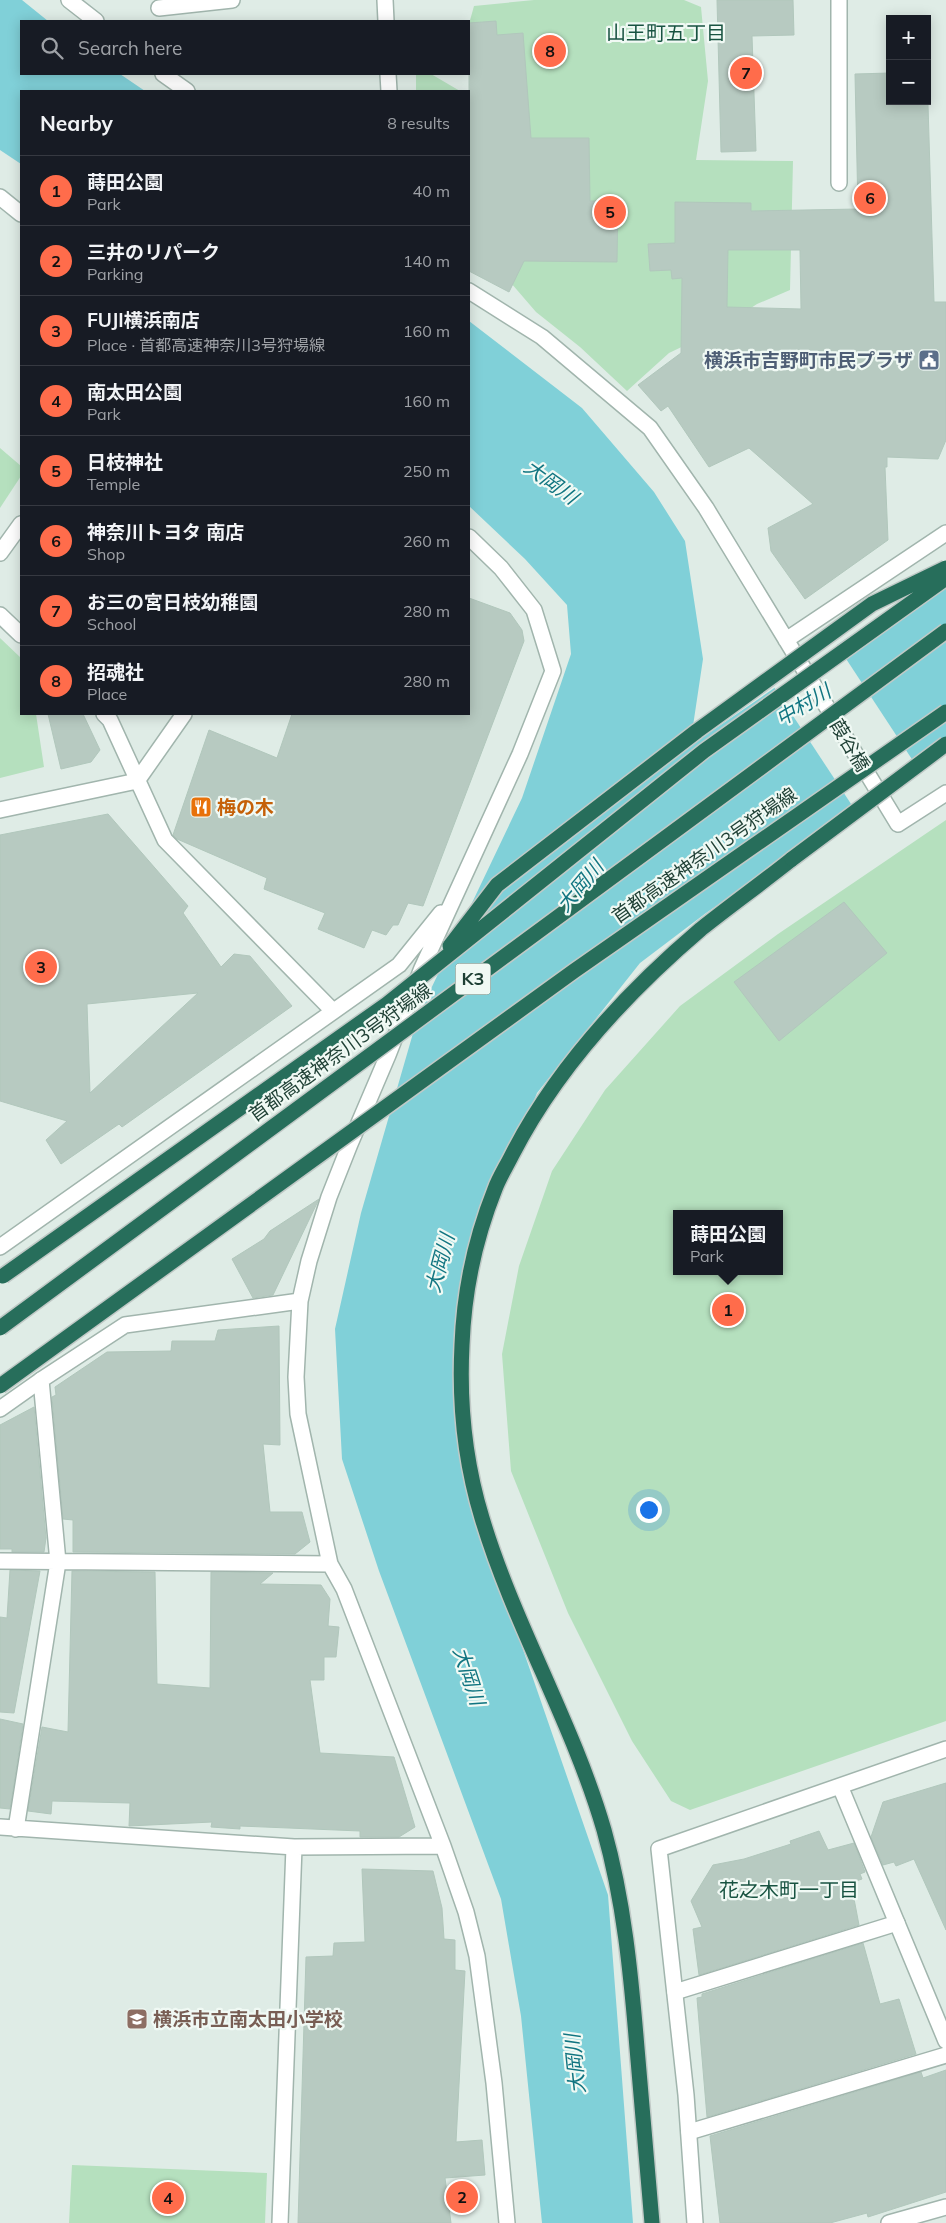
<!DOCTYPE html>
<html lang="en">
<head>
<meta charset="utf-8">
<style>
	:root { --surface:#171b24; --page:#20242c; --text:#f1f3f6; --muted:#9ea1a6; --line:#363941; --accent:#ff6c4b }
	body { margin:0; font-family:Mulish,"Noto Sans JP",sans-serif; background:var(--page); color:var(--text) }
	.controls { position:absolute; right:15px; top:15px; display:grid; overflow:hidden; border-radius:0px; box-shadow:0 2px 12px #0003 }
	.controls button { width:45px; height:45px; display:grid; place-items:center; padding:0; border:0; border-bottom:1px solid var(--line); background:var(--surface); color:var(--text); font:25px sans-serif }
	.you { position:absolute; left:648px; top:1509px; width:18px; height:18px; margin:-12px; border:4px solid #fff; border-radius:50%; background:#1a73e8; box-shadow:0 0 0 8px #1a73e833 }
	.badge { display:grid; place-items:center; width:32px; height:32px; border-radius:50%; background:var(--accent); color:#111; font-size:16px; font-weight:700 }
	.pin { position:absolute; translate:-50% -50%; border:2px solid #fff; box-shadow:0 1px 5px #0006 }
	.popup { position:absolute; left:673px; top:1210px; width:110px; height:65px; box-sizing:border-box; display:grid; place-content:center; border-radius:0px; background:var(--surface); filter:drop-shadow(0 1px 4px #0005); font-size:16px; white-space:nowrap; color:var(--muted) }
	.popup b { font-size:19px; color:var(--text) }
	.popup::after { content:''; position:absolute; left:50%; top:100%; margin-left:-10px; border:10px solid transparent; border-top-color:var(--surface) }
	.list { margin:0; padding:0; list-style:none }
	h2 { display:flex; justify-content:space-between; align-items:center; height:65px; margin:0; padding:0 20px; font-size:21px }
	h2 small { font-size:16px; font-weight:400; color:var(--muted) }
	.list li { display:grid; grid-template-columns:32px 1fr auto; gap:15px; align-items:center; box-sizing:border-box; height:70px; padding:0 20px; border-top:1px solid var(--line) }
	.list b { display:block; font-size:19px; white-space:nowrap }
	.list p { margin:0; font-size:16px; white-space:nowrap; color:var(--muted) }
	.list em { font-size:16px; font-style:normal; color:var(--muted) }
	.icon { flex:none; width:28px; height:28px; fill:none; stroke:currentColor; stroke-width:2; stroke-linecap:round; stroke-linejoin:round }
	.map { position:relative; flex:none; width:946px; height:2223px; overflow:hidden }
	.search { position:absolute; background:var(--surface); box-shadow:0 2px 12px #0003; left:20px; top:20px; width:450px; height:55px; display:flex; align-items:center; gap:12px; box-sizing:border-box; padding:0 18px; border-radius:0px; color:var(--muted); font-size:19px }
	.panel { position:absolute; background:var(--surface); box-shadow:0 2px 12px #0003; left:20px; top:90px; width:450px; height:625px; border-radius:0px }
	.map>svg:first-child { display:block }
	.green { fill:#b5e0be; fill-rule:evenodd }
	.water { fill:#80d0d8 }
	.pier { fill:#dfece6 }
	.building { fill:#b7cac1; stroke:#b1c7bc; fill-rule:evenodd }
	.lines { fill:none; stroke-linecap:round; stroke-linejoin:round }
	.service-casing { stroke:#a1b5ad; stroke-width:18 }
	.pedestrian-casing { stroke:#a1b5ad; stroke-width:18 }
	.minor-casing { stroke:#a1b5ad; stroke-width:18 }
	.tertiary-casing { stroke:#a1b5ad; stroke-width:18 }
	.motorway-casing { stroke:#c0c9c6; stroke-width:18 }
	.service { stroke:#fff; stroke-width:15 }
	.pedestrian { stroke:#fff; stroke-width:15 }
	.minor { stroke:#fff; stroke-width:15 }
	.tertiary { stroke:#fff; stroke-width:15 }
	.motorway { stroke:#276e5b; stroke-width:15 }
	.motorway-bridge-casing { stroke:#c0c9c6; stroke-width:18; stroke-linecap:butt }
	.motorway-bridge { stroke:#276e5b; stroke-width:15 }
	.labels { text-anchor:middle; stroke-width:4.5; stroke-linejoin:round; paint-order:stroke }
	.shield { fill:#f0f9f4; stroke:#5d776e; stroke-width:1 }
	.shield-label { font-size:18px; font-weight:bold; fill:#1e3f34 }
	.service-label { font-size:19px; font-weight:bold; fill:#4e5e75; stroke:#f0f9f4; text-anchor:end }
	.street-label { font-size:19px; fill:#1e3f34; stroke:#f0f9f4 }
	.food-label { font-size:19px; font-weight:bold; fill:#c56008; stroke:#f0f9f4; text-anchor:start }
	.education-label { font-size:19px; font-weight:bold; fill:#785e54; stroke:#f0f9f4; text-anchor:start }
	.neighbourhood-label { font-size:20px; fill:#185341; stroke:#f0f9f4 }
	.water-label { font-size:20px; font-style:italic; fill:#117581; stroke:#f0f9f4 }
</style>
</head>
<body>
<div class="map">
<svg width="946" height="2223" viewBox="0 0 946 2223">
	<rect width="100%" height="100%" fill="#dfece6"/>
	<path class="green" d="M534 0H684L701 7 708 81 696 160 793 161 790 290 757 304 719 329 669 353 627 391 580 347 536 312 511 283 469 265V91H464L505 82 469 24 474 6Z
		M416 74H431L460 91H416Z
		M0 448 21 466V476L0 508Z
		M0 638 21 658V714H36L44 767 0 778Z
		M946 820V1721L690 1810 671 1801 632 1741 568 1613 511 1471 502 1354 519 1266 552 1171 605 1090 680 1006 778 934ZM677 1214H779V1271H677Z
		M72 2165 267 2173 265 2223H69Z"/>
	<path class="water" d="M0 0H22L48 21H21V74H120L145 91H21V164L0 150Z
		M469 321 582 408 654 492 685 541 703 659 690 746 946 570V748L706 913 640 963 537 1093 468 1267V1461L492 1560 608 1895 633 2223H542L521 2016 501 1899 379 1571 342 1459 335 1329 361 1213 418 1016 522 798 571 654 567 605 525 559 469 506Z"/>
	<path class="pier" d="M835 642 919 770 857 813 772 684Z"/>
	<path class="building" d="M717 0H793L794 35 752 36 756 151 721 152Z
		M496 21 497 35 523 33 531 138H589L590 201H618L617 262 524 261 509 292 469 271V23Z
		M927 72 934 302H946V440L938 459 887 457V467H885L888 540 805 599 771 551 768 528 813 504 749 448 709 467 668 406 661 411 638 385 681 353 682 278 672 279 671 270 650 271 648 244 675 243V202L751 203V211L858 209 855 74 890 73V101H927ZM728 250H800L801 309 727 307Z
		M469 598 510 613 522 630 524 641 423 906 408 903 398 925H393L386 935 372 930 364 948 318 929 325 913 264 889 267 878 177 839 173 835 209 730 277 758 292 714H469Z
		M48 714H83L100 750 91 762 61 769Z
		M108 814 188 906 183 913 221 967 234 954 250 956 292 1006 122 1127 119 1124 61 1164 46 1140 67 1121 0 1101V835ZM198 993 90 1093 87 1004Z
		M844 902 887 953 779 1041 734 982Z
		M319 1199 273 1295 253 1298 232 1259 264 1239 270 1231Z
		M279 1326 280 1445 263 1444 270 1512H302L310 1542 295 1554 73 1552V1520L63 1519 52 1397 56 1395 55 1387 107 1352 171 1351 172 1341H215L218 1330Z
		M34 1407 46 1538 44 1552H12V1549H0V1425Z
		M10 1570 40 1571 14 1713 0 1712V1617L7 1618Z
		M72 1571 155 1572 157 1684 210 1688 211 1572 273 1573 260 1584 321 1585 330 1599 328 1626 339 1627 336 1657H324V1680H310L320 1753 394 1757 415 1827 399 1837H360V1831L240 1826V1829L211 1827 212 1822 129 1826 130 1803 52 1801 51 1814 28 1811 42 1727 68 1732Z
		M0 1719 23 1724 10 1809 0 1808Z
		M946 1783V1930L914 1859 896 1866 894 1862 883 1865 871 1837 883 1802Z
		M819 1831 828 1850 854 1843 865 1872 860 1874 862 1879 851 1883 859 1925 699 1975 693 1929 702 1927 691 1901 713 1865 744 1859 791 1844 790 1841Z
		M362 1869 433 1871 442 1908 444 1939 455 1940V1970L465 1971 456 2142 482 2140 485 2175 445 2178 451 2223H298L306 1957 333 1956 334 1943 365 1942Z
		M863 1943 880 2004 899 1999 916 2054 707 2117 697 1998 702 1997V1994Z
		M946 2070V2192L868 2217 867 2213 830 2223H720L710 2136 921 2072 923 2078Z"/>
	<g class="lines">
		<g class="service-casing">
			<path id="service" d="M839 183V0
				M675 1992 897 1923
				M689 2132 946 2055
				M889 2223 946 2207"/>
		</g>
		<g class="pedestrian-casing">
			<path id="pedestrian" d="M0 1409 41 1380"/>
		</g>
		<g class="minor-casing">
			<path id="minor" d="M69 0 96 21
				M385 0 386 21
				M159 8 232 0
				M163 74 187 91
				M388 74 389 91
				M0 197 21 214
				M469 291 542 337 650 428 706 508 898 824 946 793
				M469 537 501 568 534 610 553 671 520 754 422 968 388 1055 350 1144 329 1197 309 1261 300 1301 296 1377 298 1414 330 1564 344 1589 443 1846 466 1912 477 1956 494 2083 507 2223
				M0 553 21 524
				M0 615 21 635
				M786 640 946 533
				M104 714 110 720 165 840 333 1011
				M0 810 137 781
				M0 1247 399 965 441 913
				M0 1561 330 1564
				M840 1786 946 2041
				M0 1827 294 1847 443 1846
				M16 1829 58 1562 41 1380 125 1325 300 1301
				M280 2223 294 1847
				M695 2223 686 2095 659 1849 946 1749"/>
		</g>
		<g class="tertiary-casing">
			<path id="tertiary" d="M137 781 184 714"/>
		</g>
		<g class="motorway-casing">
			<path id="motorway" d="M652 2223C647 2165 642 2107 637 2048 631 1975 624 1901 604 1830 573 1723 514 1625 482 1518 465 1462 459 1403 462 1345 464 1292 475 1239 495 1189 499 1178 506 1167 512 1155 557 1067 626 993 701 929 731 905 762 883 792 859"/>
		</g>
		<use href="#service" class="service"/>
		<use href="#pedestrian" class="pedestrian"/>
		<use href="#minor" class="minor"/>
		<use href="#tertiary" class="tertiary"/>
		<use href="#motorway" class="motorway"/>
		<g class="motorway-bridge-casing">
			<path id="motorway-bridge" d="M792 859 946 744
				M450 946 497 885 697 731 872 604 946 568
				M3 1276 387 1004 704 751 946 578
				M0 1328 946 631
				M0 1386 574 971 946 712"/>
		</g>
		<use href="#motorway-bridge" class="motorway-bridge"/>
	</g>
	<defs>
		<g id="civic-square" transform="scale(1.125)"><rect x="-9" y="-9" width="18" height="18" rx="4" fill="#5c6f8a" stroke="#f0f9f4"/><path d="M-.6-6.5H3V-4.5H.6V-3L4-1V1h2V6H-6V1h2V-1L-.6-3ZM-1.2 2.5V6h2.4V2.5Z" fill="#fff"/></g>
		<g id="restaurant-square" transform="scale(1.125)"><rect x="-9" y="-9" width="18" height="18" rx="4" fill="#e8710a" stroke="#f0f9f4"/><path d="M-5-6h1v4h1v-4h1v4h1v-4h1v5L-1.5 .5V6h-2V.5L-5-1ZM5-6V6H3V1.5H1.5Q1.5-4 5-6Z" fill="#fff"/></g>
		<g id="school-square" transform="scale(1.125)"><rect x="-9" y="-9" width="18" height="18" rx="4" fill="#8d6e63" stroke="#f0f9f4"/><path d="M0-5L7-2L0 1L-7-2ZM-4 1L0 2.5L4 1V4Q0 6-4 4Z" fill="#fff"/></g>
	</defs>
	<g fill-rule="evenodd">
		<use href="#civic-square" x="929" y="360"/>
		<use href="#restaurant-square" x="201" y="807"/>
		<use href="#school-square" x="137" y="2019"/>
	</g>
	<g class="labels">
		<rect class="shield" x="455.5" y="963.5" width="35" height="31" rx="4"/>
		<g class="shield-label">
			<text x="473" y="985">K3</text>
		</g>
		<g class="service-label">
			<text x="913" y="367">横浜市吉野町市民プラザ</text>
		</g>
		<g class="street-label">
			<text transform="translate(850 745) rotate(59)" y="7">葭谷橋</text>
			<text transform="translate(704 855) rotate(-35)" y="7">首都高速神奈川3号狩場線</text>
			<text transform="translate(340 1052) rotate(-36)" y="7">首都高速神奈川3号狩場線</text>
		</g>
		<g class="food-label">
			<text x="217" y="814">梅の木</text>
		</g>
		<g class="education-label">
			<text x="153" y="2026">横浜市立南太田小学校</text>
		</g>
		<g class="neighbourhood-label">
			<text x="666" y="40">山王町五丁目</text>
			<text x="789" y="1897">花之木町一丁目</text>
		</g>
		<g class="water-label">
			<text transform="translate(551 482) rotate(36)" y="7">大岡川</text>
			<text transform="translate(803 705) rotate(-31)" y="7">中村川</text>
			<text transform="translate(580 886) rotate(-50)" y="7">大岡川</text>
			<text transform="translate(440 1263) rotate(-75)" y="7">大岡川</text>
			<text transform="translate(469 1676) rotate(72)" y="7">大岡川</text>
			<text transform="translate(575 2064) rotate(-96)" y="7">大岡川</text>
		</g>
	</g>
</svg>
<div class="controls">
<button>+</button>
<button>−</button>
</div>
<div class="you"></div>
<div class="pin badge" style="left:728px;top:1310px">1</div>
<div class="popup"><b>蒔田公園</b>Park</div>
<div class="pin badge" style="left:462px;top:2197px">2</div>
<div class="pin badge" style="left:41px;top:967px">3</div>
<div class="pin badge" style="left:168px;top:2198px">4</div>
<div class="pin badge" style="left:610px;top:212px">5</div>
<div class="pin badge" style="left:870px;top:198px">6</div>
<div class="pin badge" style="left:746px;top:73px">7</div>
<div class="pin badge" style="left:550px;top:51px">8</div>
<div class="search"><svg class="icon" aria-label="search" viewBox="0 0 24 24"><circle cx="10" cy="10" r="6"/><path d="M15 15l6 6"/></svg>Search here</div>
<section class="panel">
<h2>Nearby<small>8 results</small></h2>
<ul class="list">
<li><span class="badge">1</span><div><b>蒔田公園</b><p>Park</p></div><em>40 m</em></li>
<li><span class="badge">2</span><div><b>三井のリパーク</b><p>Parking</p></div><em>140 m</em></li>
<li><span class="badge">3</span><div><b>FUJI横浜南店</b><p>Place · 首都高速神奈川3号狩場線</p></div><em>160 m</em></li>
<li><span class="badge">4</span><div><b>南太田公園</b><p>Park</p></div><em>160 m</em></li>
<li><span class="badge">5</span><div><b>日枝神社</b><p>Temple</p></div><em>250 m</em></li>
<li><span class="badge">6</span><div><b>神奈川トヨタ 南店</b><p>Shop</p></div><em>260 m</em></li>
<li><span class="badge">7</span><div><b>お三の宮日枝幼稚園</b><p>School</p></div><em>280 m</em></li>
<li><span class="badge">8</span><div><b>招魂社</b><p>Place</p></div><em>280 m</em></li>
</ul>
</section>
</div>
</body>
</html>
